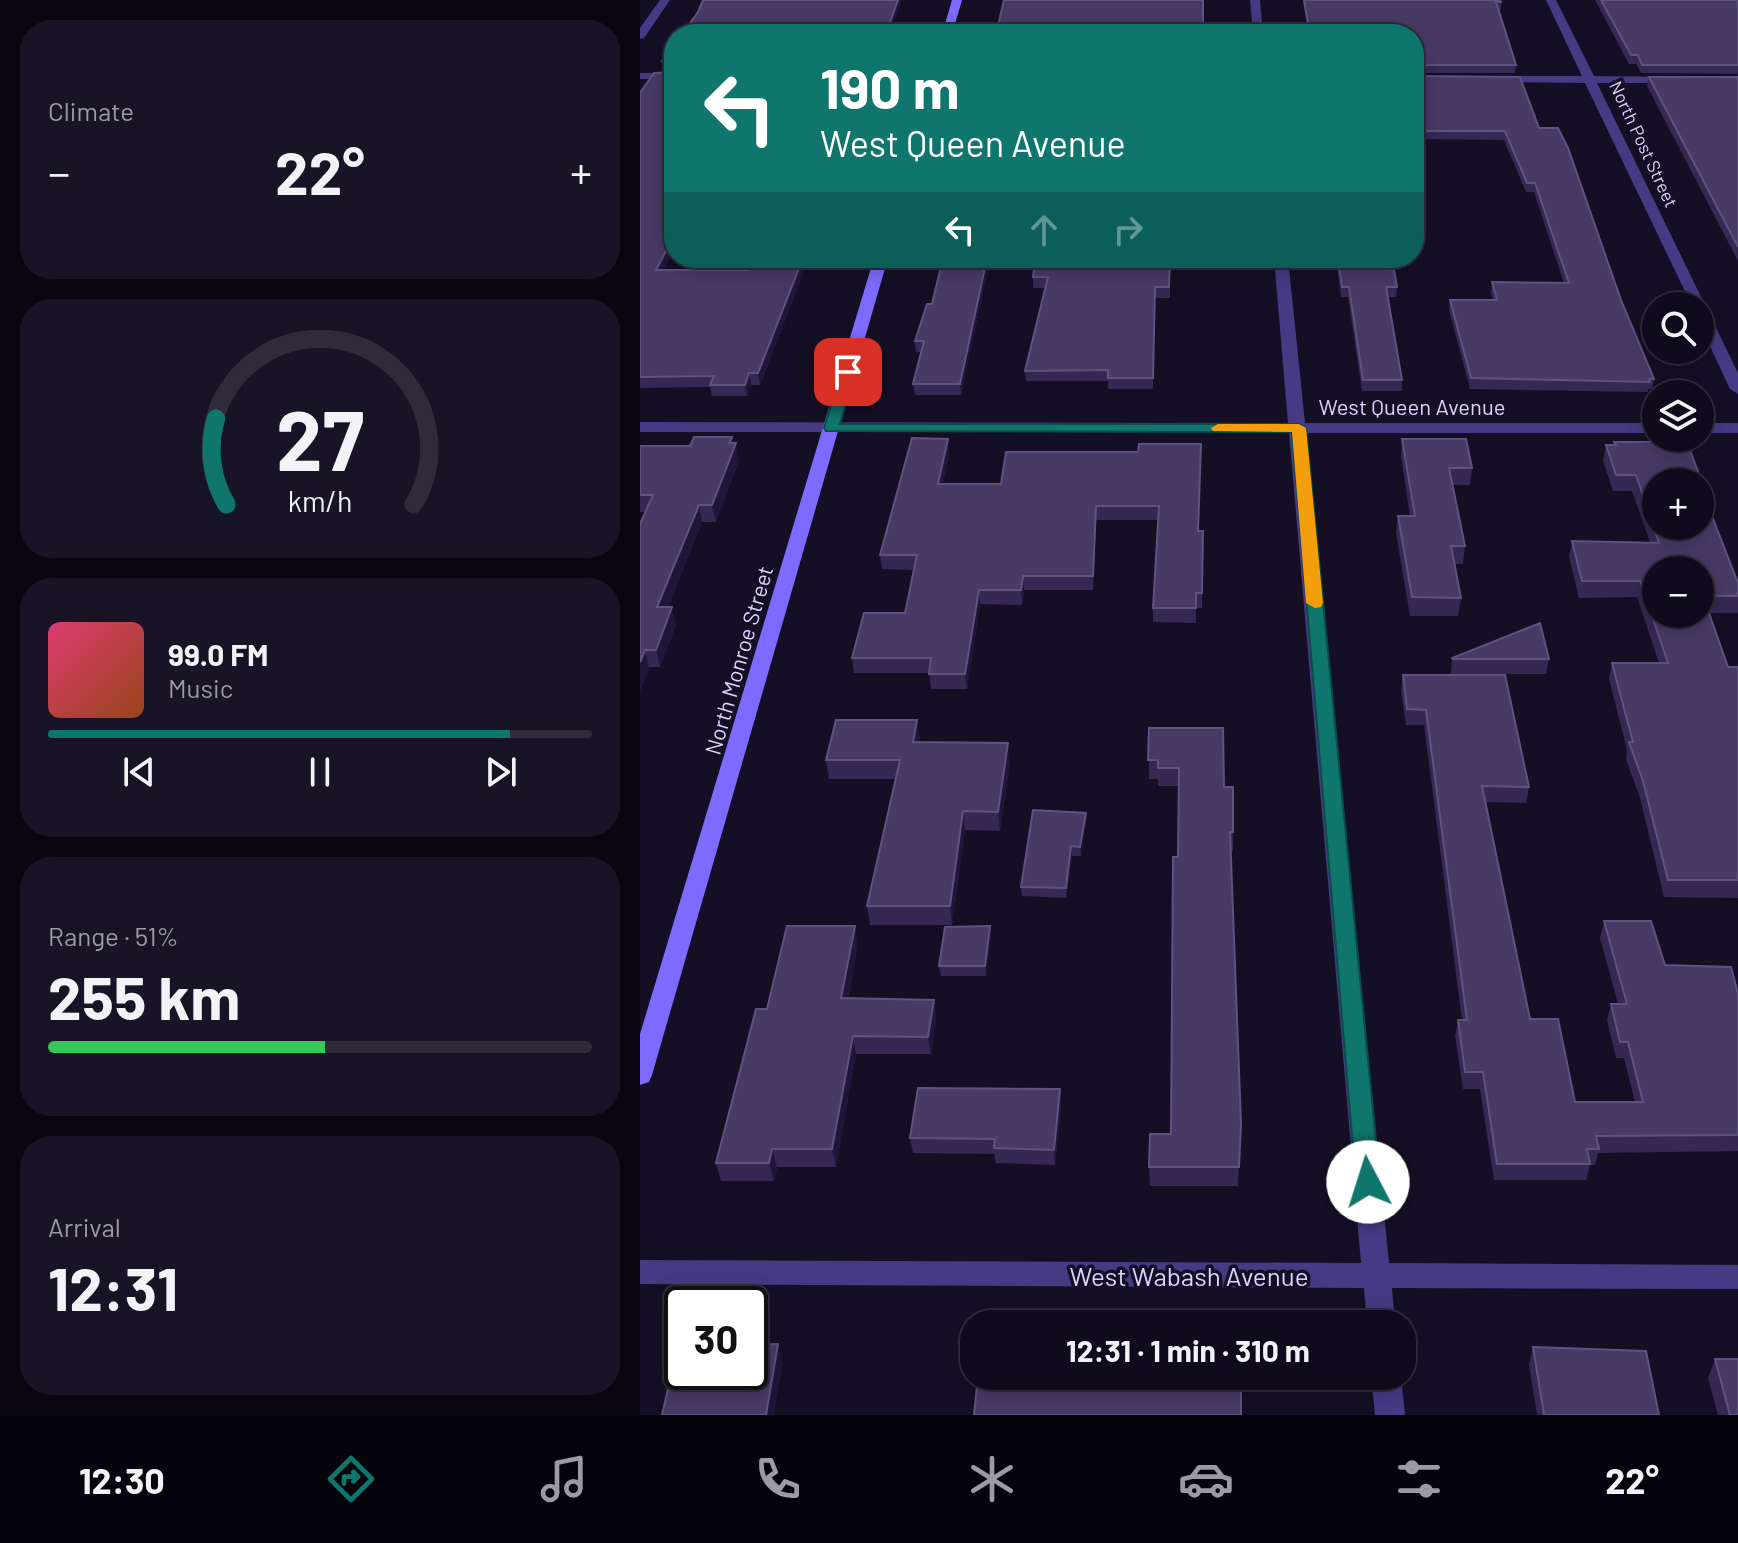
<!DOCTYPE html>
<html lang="en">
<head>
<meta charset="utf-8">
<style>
	:root { --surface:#100b1c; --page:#191425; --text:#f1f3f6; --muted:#9c9ba3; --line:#302b3b; --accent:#0f766e }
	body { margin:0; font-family:Barlow,sans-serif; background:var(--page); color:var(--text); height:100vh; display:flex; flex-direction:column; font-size:30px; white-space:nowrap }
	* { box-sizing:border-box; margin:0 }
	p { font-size:26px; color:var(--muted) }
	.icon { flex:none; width:44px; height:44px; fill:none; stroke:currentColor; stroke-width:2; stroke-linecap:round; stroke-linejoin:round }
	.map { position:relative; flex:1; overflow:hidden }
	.panel { display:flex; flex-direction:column; gap:20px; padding:20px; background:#09060f; width:640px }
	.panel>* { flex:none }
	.banner { position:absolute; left:24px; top:24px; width:760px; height:244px; border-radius:32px; box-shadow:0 4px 20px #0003,0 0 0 2px var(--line); background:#0f766e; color:#fff; overflow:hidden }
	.tools { position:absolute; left:1002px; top:292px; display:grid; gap:16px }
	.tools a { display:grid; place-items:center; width:72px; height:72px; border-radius:50%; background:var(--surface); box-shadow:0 4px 20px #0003,0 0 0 2px var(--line); font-size:40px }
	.speed { position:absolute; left:24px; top:1286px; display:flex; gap:16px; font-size:40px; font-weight:700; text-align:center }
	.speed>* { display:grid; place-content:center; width:104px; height:104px; border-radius:50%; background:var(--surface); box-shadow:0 4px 20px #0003,0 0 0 2px var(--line); line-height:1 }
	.speed .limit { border:4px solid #111; border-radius:12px; background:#fff; color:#111 }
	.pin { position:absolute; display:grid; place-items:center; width:68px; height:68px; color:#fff; margin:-34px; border-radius:16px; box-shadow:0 4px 12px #0006 }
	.me { position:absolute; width:88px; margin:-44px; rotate:355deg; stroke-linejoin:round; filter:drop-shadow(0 0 6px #0008) }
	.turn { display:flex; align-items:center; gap:28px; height:168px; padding:0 24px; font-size:36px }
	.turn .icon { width:104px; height:104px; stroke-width:2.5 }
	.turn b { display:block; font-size:56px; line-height:68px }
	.lanes { display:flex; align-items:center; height:76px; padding:0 24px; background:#0003; justify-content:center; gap:40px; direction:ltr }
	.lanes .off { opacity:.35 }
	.big { font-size:60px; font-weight:700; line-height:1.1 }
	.panel .widget { flex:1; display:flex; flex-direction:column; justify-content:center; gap:12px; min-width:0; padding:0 28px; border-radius:32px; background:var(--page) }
	.panel .dial { align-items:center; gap:0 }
	.dial svg { height:208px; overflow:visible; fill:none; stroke:var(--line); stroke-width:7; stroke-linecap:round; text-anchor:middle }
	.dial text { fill:var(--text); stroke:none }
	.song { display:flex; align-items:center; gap:24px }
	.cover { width:96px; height:96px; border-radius:12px; background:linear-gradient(135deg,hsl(340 70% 55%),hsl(20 70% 35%)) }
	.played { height:8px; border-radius:4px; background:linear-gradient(90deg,var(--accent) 85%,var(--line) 85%) }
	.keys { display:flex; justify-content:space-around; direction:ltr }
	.heat { display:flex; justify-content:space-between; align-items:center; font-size:44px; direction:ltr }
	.charge { height:12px; border-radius:6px; background:linear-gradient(90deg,#34c759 51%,var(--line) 0) }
	.trip { position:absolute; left:320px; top:1310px; width:456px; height:80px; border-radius:32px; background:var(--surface); box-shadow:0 4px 20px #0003,0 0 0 2px var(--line); font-weight:700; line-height:80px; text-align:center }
	.dock { display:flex; height:128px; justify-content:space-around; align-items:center; background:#06040b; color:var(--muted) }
	.dock .icon { width:56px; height:56px }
	.dock .current { color:var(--accent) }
	.dock b { font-size:36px; color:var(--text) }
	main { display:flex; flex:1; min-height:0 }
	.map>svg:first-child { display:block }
</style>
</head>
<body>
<main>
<section class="panel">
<div class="widget"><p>Climate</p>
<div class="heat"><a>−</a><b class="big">22°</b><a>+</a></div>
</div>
<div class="widget dial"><svg viewBox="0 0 100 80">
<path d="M14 69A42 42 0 1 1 86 69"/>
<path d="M14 69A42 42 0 0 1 10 36" stroke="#0f766e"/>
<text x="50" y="56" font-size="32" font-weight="700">27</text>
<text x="50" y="72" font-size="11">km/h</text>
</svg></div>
<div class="widget">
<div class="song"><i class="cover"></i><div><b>99.0 FM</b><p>Music</p></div></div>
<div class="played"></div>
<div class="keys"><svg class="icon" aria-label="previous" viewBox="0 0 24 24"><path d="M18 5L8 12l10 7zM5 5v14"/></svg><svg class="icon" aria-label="pause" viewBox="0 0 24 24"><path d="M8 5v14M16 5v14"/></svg><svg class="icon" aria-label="next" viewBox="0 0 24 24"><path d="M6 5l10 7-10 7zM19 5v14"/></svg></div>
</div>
<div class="widget"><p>Range · 51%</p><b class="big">255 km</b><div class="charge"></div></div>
<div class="widget"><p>Arrival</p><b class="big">12:31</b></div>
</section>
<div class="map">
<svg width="1098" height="1415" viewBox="0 0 1098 1415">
	<rect width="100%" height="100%" fill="#150f25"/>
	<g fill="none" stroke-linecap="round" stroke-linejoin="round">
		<!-- minor -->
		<path fill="#453a83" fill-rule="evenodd" d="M20,0h10l-26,38 -4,1v-11z
			M610,0h10l3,34h-10z
			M906,0h10l38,76 80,1 6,3 -6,3h-77l141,290v21l-8,-5 -30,-64v-19h-8l-107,-223 -91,-1 -6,-3 6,-3h88z
			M0,73h34v6h-34z
			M634,258h14l17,165h351v10h-350l83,830 349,2v24l-346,-1 3,36h-28l-3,-36 -724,-4v-24l721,3 -72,-831h-649v-10l648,1z
			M1060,423h38v10h-38z
			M731,1376h30l4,39h-30z"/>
		<!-- secondary -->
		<path fill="#7e6afe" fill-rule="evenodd" d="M312,0h10l-10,34h-10z
			M234,258h14l-236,817 -3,7 -9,3v-51z"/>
	</g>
	<!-- wall -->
	<path fill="#352853" d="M663,0h197l1,2v8h-2l17,55 -1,8h-101v-39h-106z
		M955,0h143v74l-97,-1 -5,-9h-7z
		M34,45v26l-10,-1 -2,-9z
		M774,76l125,52 82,172 33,79 -2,10h-4v3l-178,-3 -21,-79 1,-10h43l-2,-8 1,-10 72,1 -30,-91h-8l-22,-52 -90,-1z
		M1009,77h89v184l-91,-175z
		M0,93l24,177h83l5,-12h57l-49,127h-9l-4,11h-35l-2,-9 -70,1z
		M350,258l-29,137h-46l-2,-11 8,-32h-5l-1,-11 17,-37z
		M395,258h172v6h-37v34h-15l-2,91h-45v-8h-82l-1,-10 20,-83h-12v-11z
		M696,258h56l5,29 -1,10h-8l14,83v11h-40l-14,-94h-7z
		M92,437l7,23 -23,62h-14l-34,85 8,18 -16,42h-11l-9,24v-167l5,-12h-5v-66h50z
		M762,439l70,29 -2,17h-18l13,61 -2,18h-9l7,34 -3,18h-48l-14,-83 2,-17h12l-9,-60z
		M974,442l92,51 -1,6 33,84v30h-29l19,54h10v231l-74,-1 -24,-99 -14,-39 1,-9 -18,-71 3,-16h47l-22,-66 -58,1 -10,-41 3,-16 78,1 -18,-51h-19l-10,-30 3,-16h8z
		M498,452l61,79h4l-1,77h-6v15l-43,-1v-14l5,-88h-62l-3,70h-69l-2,15 -42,-1 -13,85h-36l-2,-16h-75l-2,-15 53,-45 9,-43 -32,-1 -2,-14 69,-102 -6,31h58z
		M812,658l97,1 -3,15h-95z
		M763,675l126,112 -3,16 -40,-1 44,217 45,83h60l-11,-44h-8l-9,-38 4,-16h7l-18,-66 4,-17 61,44 73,29v157l-140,2 -3,12h-5l-4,15h-92l-14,-91h-17l-8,-53 3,-16h4l-38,-295h-18l-5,-34z
		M277,720l2,22 91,20 -10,69 -35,-1 -13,95h-82l-3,-19 29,-127h-67l-3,-19z
		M509,728l75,59 9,45v19h-3l11,273 -3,62h-88l-1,-19 22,-33 7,-277 1,-71h-21v-7h-9z
		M446,813v9l-5,34h-9l-6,42 -44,-2 -1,-9z
		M350,926l1,10 -5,40h-45l-2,-10z
		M218,944l-10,54 86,2 2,18 -5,36h-75l-20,113h-59l-3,14h-53l-5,-18 51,-154z
		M420,1089l1,16 -6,60 -59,-2 -2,-9 -81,-1 -3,-15z
		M893,1347l126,68h-122l-8,-50z
		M1075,1359l23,56h-20l-10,-37z"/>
	<!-- shaded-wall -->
	<path fill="#201639" d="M258,0h4l-12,34h-4z
		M34,236v14l-16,30 -2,-10z
		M163,258h6l-49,127 -2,-12z
		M347,258h3l-29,137 -1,-11z
		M109,373l2,12 -4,11 -2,-11z
		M92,437l2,12 2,-6 3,17 -23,62 -4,-17z
		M308,439l1,14 -9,45 -2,-14z
		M59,505l3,17 -41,103 -4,-18z
		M456,506v14l-3,70v-14z
		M383,576l1,14 -2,15 -1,-15z
		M339,590l1,14 -13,85 -2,-15z
		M32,607l4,18 -16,42 -4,-17z
		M5,650l4,17 -9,24v-29z
		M277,720l3,19 -4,21 -3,-18z
		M368,743l2,19 -10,69 -2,-19z
		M323,811l2,19 -13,95 -2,-19z
		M446,813v9l-5,34 -1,-9z
		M431,846l1,10 -6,42v-10z
		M215,926l3,18 -14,72 -3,-18z
		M350,926l1,10 -5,40 -1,-10z
		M294,1000l2,18 -5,36 -3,-17z
		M213,1036l3,18 -20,113 -4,-18z
		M420,1089l1,16 -6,60 -1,-15z
		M132,1149l5,18 -3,14 -5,-18z
		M138,1344l5,19 -9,52h-8z"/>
	<!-- building -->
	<path fill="#473a65" stroke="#5e527e" stroke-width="2" fill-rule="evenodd" d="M63,0h195l-12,34h-204l16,-22z
		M364,0h199v24h6l1,10h-214z
		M664,0h196l1,2h-5l20,63h-101l-1,2v-33h-104z
		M961,0h137v65h-96l-4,-10h-7z
		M34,45v17l-12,-1z
		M34,72v164l-18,34h91l5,-12h51l-45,115h-9l-4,12h-35l4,-9 -74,1v-284l14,-20z
		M774,76l106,1 19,51h19l10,20 53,152 33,79h-5l1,3 -179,-4 -21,-78h47l-5,-18 77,1 -34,-100h-8l-22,-52h-91z
		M1009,77h89v170z
		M303,258h44l-27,126h-47l11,-43h-9l12,-37h5z
		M395,258h135l-1,29h-14l-2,91h-45v-8l-83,1 23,-94h-15z
		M698,258h54l5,29h-11l16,93h-39l-14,-93h-7z
		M54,437h38l-3,6h7l-24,62h-13l-42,102h15l-16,43h-11l-5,12v-138l13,-29h-13v-49h50z
		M272,438l36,1 -10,45h63l5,-32h132l1,-8h62l-3,87h5l-1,62h-6v15h-43l6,-102h-63l-3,70h-70l-2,14h-42l-14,84h-36l2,-16h-79l12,-45h41l12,-58h-37z
		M762,439h64l6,29h-23l16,78h-14l10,52 -49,-1 -14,-81h17z
		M974,442h73l19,51h-3l35,90v13h-35l25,71h10v213h-70l-25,-99 -14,-39h4l-21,-79h56l-28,-82h-58l-10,-40 87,2 -23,-68h-20l-10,-30h10zM1016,482h44v44h-44zM1016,570h44v44h-44z
		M900,623l9,36h-96l-1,-1z
		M763,675h102l24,112 -47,-1 48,233h28l17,83h68l-15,-60h-8l-9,-38h16l-23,-83h47l14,44 66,2 7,27v141l-142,1 3,13h-12l3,15h-93l-14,-92h-18l-7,-52h9l-41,-310 -19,-1z
		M196,720h81l-4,22 95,1 -10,69 -35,-1 -13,95h-83l33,-146h-74z
		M509,728h74l1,59h9v45h-3l11,292 -2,43h-90l1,-33h21l2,-277h5l1,-89h-21v-8h-10z
		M393,810l53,3 -6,34 -9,-1 -5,42 -45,-1z
		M147,926h68l-14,72 93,2 -6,37 -75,-1 -21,113h-60l-3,14h-53l40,-154h11z
		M350,926l-5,40h-46l6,-39z
		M278,1088l142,1 -6,61 -60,-2 1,-9 -85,-1z
		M138,1344l-12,71h-104l14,-61h6v18h68v-27z
		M893,1347l113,4 13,64h-115z
		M1075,1359h23v56h-8z
		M338,1376h263v39h-267z"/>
	<!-- route -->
	<path fill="#0f766e" stroke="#0a4d48" stroke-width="2" d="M208,367l7,5 -15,52h459l7,4 74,754 -3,7 -9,3 -8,-3 -4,-7 -64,-750 -466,-1 -2,-3 17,-56z"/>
	<!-- slow -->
	<path fill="#f59e0b" d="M578,424h81l7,4 17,175 -2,4 -6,1 -9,-5 -14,-171 -79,-1 -2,-3z"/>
	<g text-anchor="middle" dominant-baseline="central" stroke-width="7" stroke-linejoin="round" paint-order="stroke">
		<!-- far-street labels -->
		<g font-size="18" fill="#dcd3ff" stroke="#150f25">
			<text transform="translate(1004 144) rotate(65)">North Post Street</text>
		</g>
		<!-- street labels -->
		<g font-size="22" fill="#dcd3ff" stroke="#150f25">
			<text x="772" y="406">West Queen Avenue</text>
			<text transform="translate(98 660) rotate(-74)">North Monroe Street</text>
		</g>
		<!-- near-street labels -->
		<g font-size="26" fill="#dcd3ff" stroke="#150f25">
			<text x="549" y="1275">West Wabash Avenue</text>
		</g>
	</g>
</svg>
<div class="tools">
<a><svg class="icon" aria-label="search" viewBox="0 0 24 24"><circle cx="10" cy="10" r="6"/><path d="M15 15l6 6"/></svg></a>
<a><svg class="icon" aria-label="layers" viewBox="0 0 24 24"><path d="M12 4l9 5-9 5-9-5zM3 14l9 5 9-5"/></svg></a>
<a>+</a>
<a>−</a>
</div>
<div class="speed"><div class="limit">30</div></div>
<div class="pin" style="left:208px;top:372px;background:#d93025"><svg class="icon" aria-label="arrive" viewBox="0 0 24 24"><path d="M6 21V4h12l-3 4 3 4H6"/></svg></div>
<svg class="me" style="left:728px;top:1182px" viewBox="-20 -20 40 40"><circle r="19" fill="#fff"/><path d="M0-13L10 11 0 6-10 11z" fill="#0f766e"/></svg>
<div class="trip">12:31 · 1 min · 310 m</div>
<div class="banner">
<div class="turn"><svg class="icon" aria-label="left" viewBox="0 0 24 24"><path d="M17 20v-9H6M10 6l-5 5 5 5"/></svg><div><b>190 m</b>West Queen Avenue</div></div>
<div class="lanes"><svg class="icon" aria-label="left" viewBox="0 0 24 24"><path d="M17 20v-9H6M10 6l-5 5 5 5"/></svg><svg class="icon off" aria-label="ahead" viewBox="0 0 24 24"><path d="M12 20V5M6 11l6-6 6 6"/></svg><svg class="icon off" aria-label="right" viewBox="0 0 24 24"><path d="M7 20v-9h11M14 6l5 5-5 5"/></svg></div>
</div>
</div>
</main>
<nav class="dock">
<b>12:30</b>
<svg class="icon current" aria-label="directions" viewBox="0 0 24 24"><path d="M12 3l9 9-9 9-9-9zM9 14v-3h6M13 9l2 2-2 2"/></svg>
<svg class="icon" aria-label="music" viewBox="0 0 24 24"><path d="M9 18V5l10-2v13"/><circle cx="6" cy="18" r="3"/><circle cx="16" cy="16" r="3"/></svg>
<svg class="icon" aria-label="phone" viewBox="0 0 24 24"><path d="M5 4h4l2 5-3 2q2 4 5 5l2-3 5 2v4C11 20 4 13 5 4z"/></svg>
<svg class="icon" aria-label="climate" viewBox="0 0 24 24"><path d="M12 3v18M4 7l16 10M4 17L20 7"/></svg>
<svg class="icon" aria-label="car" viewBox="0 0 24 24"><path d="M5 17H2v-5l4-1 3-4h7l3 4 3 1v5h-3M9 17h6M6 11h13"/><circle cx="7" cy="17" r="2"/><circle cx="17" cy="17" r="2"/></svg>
<svg class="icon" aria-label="filters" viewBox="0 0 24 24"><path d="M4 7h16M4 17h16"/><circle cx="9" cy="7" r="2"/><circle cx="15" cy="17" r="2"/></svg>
<b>22°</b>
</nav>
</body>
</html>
